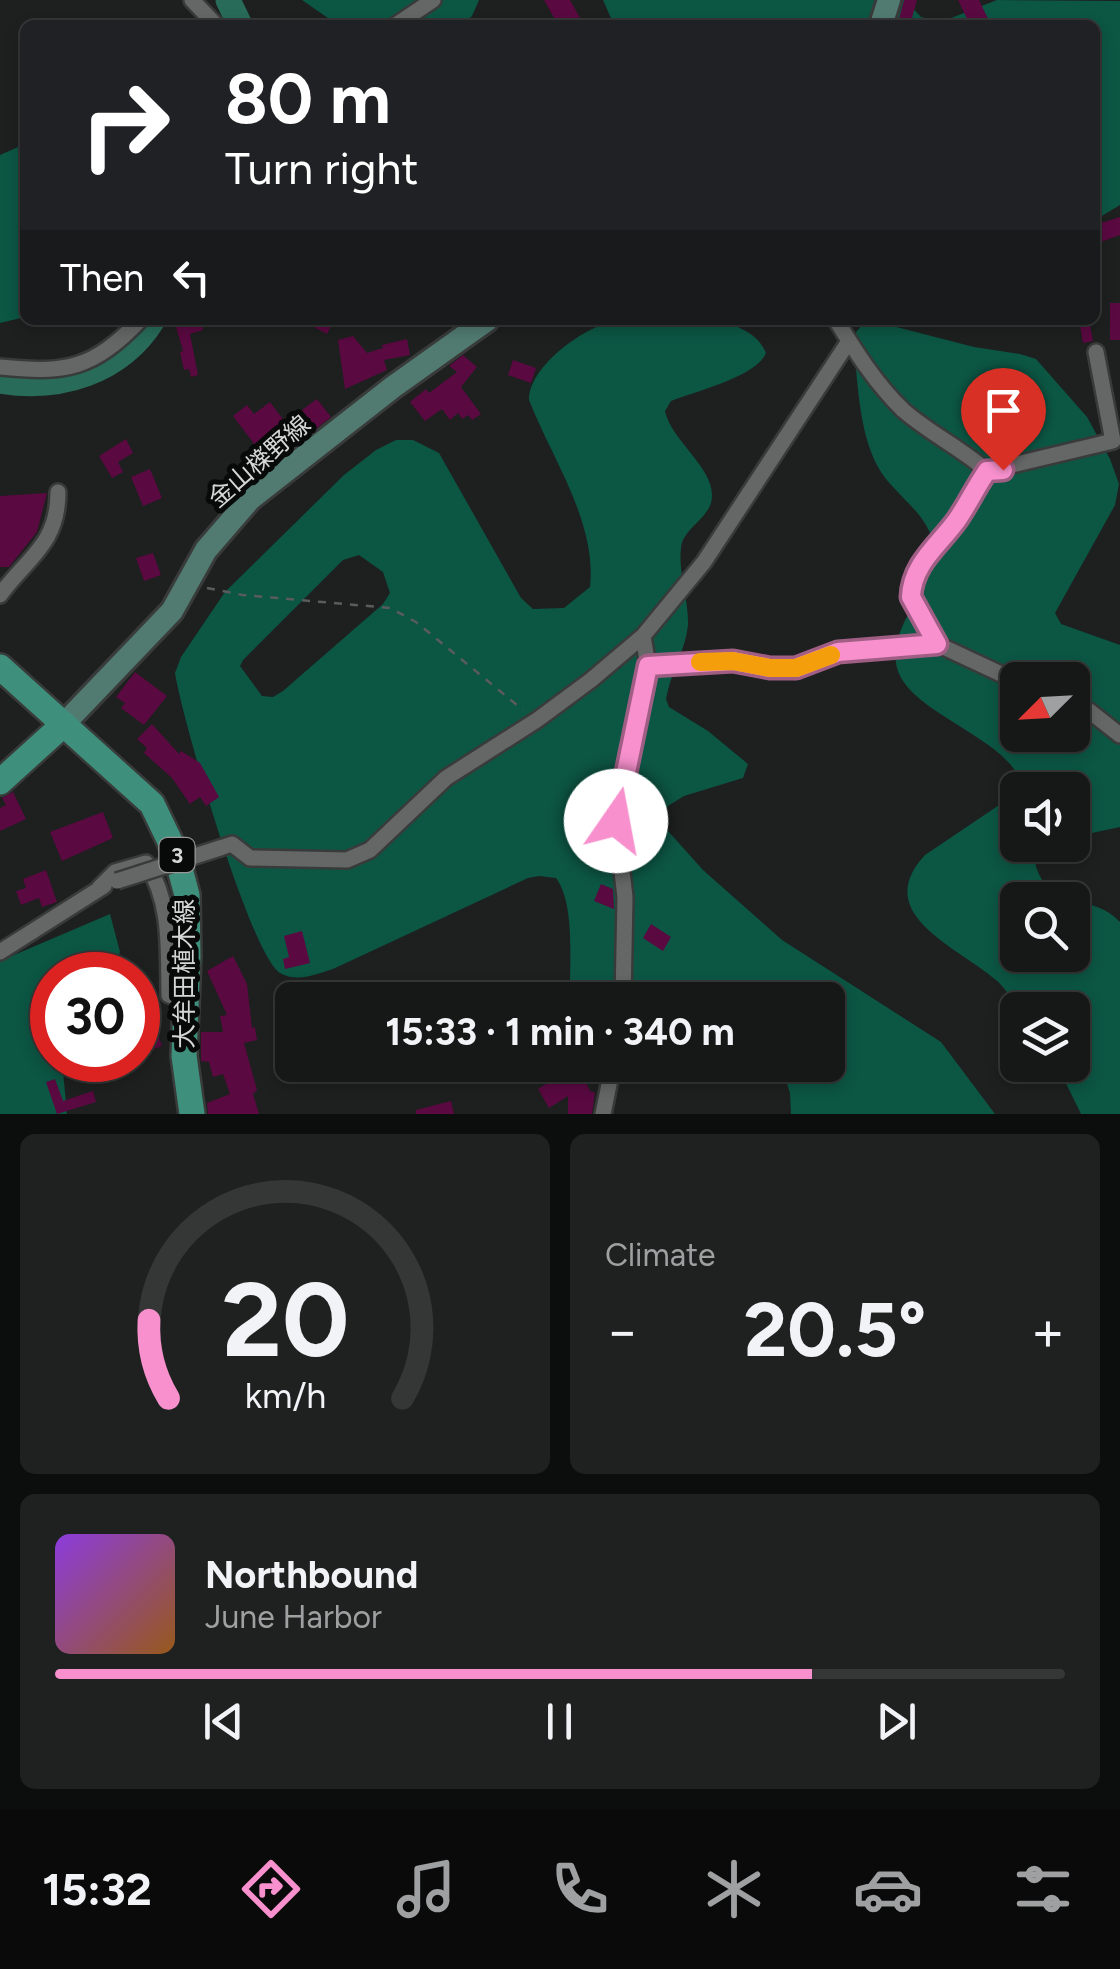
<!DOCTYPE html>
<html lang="en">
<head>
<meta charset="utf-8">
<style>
	:root { --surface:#161817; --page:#1f2120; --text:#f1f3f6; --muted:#9ea0a1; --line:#353736; --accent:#f790cd }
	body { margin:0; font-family:Figtree,"Noto Sans JP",sans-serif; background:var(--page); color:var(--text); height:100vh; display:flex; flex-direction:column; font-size:38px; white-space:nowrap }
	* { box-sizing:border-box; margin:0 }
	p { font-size:32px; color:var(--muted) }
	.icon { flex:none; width:55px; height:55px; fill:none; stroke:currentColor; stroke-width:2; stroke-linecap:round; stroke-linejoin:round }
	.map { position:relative; height:1114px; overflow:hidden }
	.sheet { display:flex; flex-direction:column; gap:20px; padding:20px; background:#0c0d0d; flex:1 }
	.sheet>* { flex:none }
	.guide { position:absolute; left:20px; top:20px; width:1080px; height:305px; border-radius:15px; box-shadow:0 5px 15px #0003,0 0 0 2px var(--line); background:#202124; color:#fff; overflow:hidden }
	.needle { width:65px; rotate:246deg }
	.controls { position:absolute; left:1000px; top:662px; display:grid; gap:20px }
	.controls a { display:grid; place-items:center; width:90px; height:90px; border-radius:15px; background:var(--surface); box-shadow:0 5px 15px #0003,0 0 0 2px var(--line); font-size:50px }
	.speed { position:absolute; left:30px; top:952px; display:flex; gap:20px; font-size:50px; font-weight:700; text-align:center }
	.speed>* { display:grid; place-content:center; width:130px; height:130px; border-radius:50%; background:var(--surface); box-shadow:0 5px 15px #0003,0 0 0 2px var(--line); line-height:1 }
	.speed .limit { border:15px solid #d22; background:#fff; color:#111 }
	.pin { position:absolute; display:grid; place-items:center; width:85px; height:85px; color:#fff; margin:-102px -42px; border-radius:50% 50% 50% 0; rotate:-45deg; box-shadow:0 0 10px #0007 }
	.pin .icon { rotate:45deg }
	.me { position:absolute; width:110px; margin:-55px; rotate:12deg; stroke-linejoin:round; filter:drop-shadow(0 0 8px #0008) }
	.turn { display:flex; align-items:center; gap:35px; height:210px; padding:0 40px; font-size:45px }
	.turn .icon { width:130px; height:130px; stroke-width:2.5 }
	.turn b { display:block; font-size:70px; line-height:85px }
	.then { display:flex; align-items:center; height:95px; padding:0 40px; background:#0003; gap:20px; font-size:38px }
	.big { font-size:75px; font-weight:700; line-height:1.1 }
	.sheet .tile { flex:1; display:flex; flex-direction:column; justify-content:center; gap:15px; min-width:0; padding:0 35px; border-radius:15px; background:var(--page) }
	.sheet .dial { align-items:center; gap:0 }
	.dial svg { height:260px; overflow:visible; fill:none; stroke:var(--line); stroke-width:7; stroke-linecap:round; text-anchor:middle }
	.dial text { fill:var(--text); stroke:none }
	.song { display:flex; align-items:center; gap:30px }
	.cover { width:120px; height:120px; border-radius:15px; background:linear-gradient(135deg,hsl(270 70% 55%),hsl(30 70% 35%)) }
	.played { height:10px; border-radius:5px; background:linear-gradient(90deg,var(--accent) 75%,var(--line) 75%) }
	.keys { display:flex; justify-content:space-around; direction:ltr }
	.heat { display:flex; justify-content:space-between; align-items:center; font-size:55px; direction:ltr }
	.sheet .tiles { flex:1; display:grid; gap:20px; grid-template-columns:1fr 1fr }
	.tile:last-child { grid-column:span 2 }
	.trip { position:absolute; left:275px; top:982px; width:570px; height:100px; border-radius:15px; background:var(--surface); box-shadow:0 5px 15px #0003,0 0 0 2px var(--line); font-weight:700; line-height:100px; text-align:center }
	.dock { display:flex; height:160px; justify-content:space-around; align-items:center; background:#090a09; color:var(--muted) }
	.dock .icon { width:70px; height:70px }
	.dock .selected { color:var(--accent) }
	.dock b { font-size:45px; color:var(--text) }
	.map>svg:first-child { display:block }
</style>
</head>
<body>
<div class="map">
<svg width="1120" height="1114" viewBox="0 0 1120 1114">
	<rect width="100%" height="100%" fill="#1d201f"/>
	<!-- forest -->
	<path fill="#0c5644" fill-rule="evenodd" d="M302,0h177l-7,16 -10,9h-124z
		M603,0h302l16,17 20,5 56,-22 123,1v204l-25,15v-195h-481z
		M25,144v173l-25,6v-168z
		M712,320c20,3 46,12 54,33 -10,24 -70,38 -95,48l-6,10c6,29 48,56 47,85 0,22 -29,31 -31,52 -3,25 8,52 7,77 -2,24 -18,49 -22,74l3,8 39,24 40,33 -5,14 -59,18 -16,10 -4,10 4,15 35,39 79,70 159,102 54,72h-204l-1,-21 -9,-28h47v-65h-258c-1,-34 6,-95 -14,-122l-17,-2 -11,2 -195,91c-17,5 -36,14 -53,4 -30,-19 -98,-255 -105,-300l6,-16 44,-65 119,-117 32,-25 20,-10h17l26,13 82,145 12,11 31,-1 26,-21c7,-65 -38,-128 -61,-187 0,-34 56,-74 88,-80 30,-5 65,0 95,0zM359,555l24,17 7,21 -7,11 -100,87 -10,6 -11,-1 -22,-30 3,-6 100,-100z
		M877,322l97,25 46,7 16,5 51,58 23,42 9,25 -4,21 -60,108 6,11 59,21v182l-47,10 -1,-47h-51c0,-48 -107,-73 -123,-119 -15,-43 40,-86 36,-123 -4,-35 -40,-52 -56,-81 -20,-37 -20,-87 -25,-128 5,-13 11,-16 24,-17zM1018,680h54v55h-54z
		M1017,793l1,52h32l-6,2 -9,14c2,17 14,29 28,39h-45v55h54l1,-54c18,3 34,7 47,21v192h-39l-24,-49h15v-55h-52c-7,-10 -15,-22 -24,-30 -38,-33 -126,-66 -71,-125z
		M110,914l10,38 -8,23h-60v85h10l5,54h-67v-153z"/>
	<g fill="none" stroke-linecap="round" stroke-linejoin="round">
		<!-- river -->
		<path stroke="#276b58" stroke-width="25" d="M228,0l12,25
			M0,381c59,10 120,-8 153,-61"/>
	</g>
	<!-- building -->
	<path fill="#5a0941" d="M544,0h26l14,25h-26z
		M904,0h13l-7,25 -12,-2z
		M958,0h21l12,25h-21z
		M1120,217v18l-25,9v-19z
		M1110,303h10v37h-10z
		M174,320h26l3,10 -13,4 8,41 -7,2 -2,-8 -5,1 -4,-18 3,-1z
		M300,320h34l-7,14z
		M1079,320h10l4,21 -10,2z
		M353,336l14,17 16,-5 -1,-3 25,-6 3,16 -26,5 3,10 -42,19 -7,-49z
		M463,355l14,12 -16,20 20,27 -9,6 -4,-5 -6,4 -4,-6 -8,7 -8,-11 -17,12 -15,-19 16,-13 3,4 28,-21 -8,-6z
		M513,360l23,8 -5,15 -23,-8z
		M317,399l14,18 -37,29 -7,-9 22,-17 -7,-10z
		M270,402l15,20 -30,23 -22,-29 14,-11 7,9z
		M126,439l7,14 -15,9 5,10 -11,6 -13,-22z
		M150,469l12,29 -19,8 -12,-29z
		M47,493l-10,39 -28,35h-9v-71z
		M153,553l8,22 -17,6 -8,-23z
		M135,672l32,24 -23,29 -23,-17 4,-5 -9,-6z
		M152,724l27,30 2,-3 19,12 19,34 -13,9 -6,-9 -10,7 -18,-26 -28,-25 3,-5 -10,-9z
		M13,792l13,27 -26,12v-23l6,-3 -4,-7z
		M103,812l10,26 -51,23 -12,-29z
		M46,870l11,32 -15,5 -3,-9 -18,7 -5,-14 10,-3 -3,-9z
		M601,884l12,5 1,20 -20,-8z
		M651,924l20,13 -8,14 -20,-13z
		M302,931l8,32 -25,6 -2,-10 6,-2 -5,-21z
		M233,956l14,28 5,44 3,-1 2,13 -13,3 13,47 -4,4 6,20h-51l-1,-11 23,-9 -7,-20 -10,3 -4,-15 -8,-1v-29h22l-3,-16 7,-1 -20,-44z
		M150,1013l12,33 -24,9v-37z
		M566,1065h9l16,27h4l-3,22h-24v-18l-19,12 -11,-19 21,-13 -3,-5z
		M55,1079l8,22 30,-10 3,11 -39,12 -11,-32z
		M451,1101l3,13h-38v-4z"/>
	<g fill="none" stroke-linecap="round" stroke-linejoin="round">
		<defs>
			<path id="street" d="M192,0l24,25
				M396,25l37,-25
				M836,320c20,32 40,64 67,90 26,23 58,38 84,61l126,-30 -17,-89
				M0,367c66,7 93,2 140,-47
				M0,595c28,-38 58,-51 58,-103
				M937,644l-26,-47c1,-33 28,-52 46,-77 11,-16 19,-33 30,-49
				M648,666l85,-5 37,8 26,-1 42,-16 99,-8 81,38
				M1072,704l16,6 32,25
				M220,848l12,-4 18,14 97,2 23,-10 76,-72 91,-58 54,-40 52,-44 61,-74 145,-221
				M99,888l16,-16 31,-9c26,40 22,86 23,132l17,5
				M0,952l104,-66
				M623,1000l2,-103 -9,-76 32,-155 -5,-30
				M603,1114l10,-49"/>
			<path id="secondary" d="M881,25l8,-25
				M64,724l108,-113 34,-61 44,-51 143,-112 94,-67"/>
			<path id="primary" d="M0,667l152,137 24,50 11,41 1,61 -4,100 8,58
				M0,782l64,-58"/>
		</defs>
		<!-- street casing -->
		<use href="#street" stroke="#383b3a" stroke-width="20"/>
		<!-- secondary casing -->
		<use href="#secondary" stroke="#383b3a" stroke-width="28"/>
		<!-- primary casing -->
		<use href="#primary" stroke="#383b3a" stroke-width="30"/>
		<!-- path -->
		<path stroke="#5a5c5c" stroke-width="2.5" stroke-dasharray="8 8" stroke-linecap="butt" d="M207,588l36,7 147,13 26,14 107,88"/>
		<!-- street -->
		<use href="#street" stroke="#646766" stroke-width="15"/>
		<!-- secondary -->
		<use href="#secondary" stroke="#517b71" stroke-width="22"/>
		<!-- primary -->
		<use href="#primary" stroke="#3e907c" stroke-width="25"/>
		<defs>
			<path id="street-bridge" d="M117,881l103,-33"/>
		</defs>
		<!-- street-bridge casing -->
		<use href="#street-bridge" stroke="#383b3a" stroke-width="20" stroke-linecap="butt"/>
		<!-- street-bridge -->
		<use href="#street-bridge" stroke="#646766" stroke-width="15"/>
	</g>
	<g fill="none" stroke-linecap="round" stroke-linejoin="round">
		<defs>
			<path id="route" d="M616,821l32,-155 85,-5 37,7h26l42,-16 99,-8 -26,-47c1,-33 28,-52 46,-77 11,-16 19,-33 30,-49l16,-1"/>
		</defs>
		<!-- route casing -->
		<use href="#route" stroke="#a15e85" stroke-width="25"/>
		<!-- route -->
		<use href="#route" stroke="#f790cd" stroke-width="18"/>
		<!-- slow -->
		<path stroke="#f59e0b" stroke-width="18" d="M700,662l33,-1 37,7h26l35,-13"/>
	</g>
	<g text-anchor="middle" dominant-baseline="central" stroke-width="10" stroke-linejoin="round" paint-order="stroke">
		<!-- shield labels -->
		<rect fill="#080909" stroke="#989898" stroke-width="2.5" x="159.5" y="838" width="35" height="34" rx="8"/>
		<g font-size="22" font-weight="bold" fill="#d5d6d6">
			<text x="177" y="855">3</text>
		</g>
		<!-- street labels -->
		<g font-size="25" fill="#d5d6d6" stroke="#080909">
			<text transform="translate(259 461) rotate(-41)">金山檪野線</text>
			<text transform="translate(184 974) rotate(-90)">大牟田植木線</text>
		</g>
	</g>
</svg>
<div class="controls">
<a><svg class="needle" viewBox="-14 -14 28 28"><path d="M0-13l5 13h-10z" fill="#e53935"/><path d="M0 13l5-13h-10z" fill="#9ea0a1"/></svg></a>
<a><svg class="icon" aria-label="sound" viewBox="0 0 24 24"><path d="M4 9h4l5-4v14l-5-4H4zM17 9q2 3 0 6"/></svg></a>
<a><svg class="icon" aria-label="search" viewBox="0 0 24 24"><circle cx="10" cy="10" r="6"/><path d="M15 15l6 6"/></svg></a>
<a><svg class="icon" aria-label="layers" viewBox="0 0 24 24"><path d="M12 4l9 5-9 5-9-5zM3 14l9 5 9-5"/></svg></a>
</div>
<div class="speed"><div class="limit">30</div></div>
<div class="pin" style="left:1003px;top:470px;background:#d93025"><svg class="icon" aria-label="arrive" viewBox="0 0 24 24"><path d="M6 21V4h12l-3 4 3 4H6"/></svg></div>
<svg class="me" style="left:616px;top:821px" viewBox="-20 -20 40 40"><circle r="19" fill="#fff"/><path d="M0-13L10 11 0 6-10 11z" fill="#f790cd"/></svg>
<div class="trip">15:33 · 1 min · 340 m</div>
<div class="guide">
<div class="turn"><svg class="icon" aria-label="right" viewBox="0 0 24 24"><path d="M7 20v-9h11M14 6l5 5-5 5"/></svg><div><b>80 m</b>Turn right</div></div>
<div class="then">Then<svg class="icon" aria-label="left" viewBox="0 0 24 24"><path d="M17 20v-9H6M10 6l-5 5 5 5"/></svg></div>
</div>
</div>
<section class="sheet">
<div class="tiles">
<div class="tile dial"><svg viewBox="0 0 100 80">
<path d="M14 69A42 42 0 1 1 86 69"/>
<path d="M14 69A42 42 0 0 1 8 45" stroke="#f790cd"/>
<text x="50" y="56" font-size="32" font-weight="700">20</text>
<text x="50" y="72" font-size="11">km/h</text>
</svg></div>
<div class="tile"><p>Climate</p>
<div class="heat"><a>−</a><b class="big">20.5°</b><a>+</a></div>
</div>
<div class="tile">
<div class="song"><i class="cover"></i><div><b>Northbound</b><p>June Harbor</p></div></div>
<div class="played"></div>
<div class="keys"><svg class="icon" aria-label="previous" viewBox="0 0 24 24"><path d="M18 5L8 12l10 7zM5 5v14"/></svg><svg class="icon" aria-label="pause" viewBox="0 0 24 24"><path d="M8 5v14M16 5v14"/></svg><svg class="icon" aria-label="next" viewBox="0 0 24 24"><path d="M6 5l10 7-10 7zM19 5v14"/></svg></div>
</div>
</div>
</section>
<nav class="dock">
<b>15:32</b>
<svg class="icon selected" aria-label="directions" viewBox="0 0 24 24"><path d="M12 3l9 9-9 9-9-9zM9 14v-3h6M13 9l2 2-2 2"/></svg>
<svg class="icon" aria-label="music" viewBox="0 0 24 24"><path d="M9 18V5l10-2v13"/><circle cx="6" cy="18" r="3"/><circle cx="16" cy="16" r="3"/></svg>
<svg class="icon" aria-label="phone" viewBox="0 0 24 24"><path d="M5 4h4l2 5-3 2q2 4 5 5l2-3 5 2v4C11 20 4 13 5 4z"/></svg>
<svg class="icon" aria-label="climate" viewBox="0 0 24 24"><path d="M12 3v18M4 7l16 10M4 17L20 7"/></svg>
<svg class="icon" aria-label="car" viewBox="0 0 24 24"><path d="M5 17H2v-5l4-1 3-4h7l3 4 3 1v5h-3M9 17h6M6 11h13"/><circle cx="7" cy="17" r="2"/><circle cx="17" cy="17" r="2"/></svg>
<svg class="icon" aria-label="filters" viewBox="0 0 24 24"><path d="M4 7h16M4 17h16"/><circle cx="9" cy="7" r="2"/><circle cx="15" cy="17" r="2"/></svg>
</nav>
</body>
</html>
